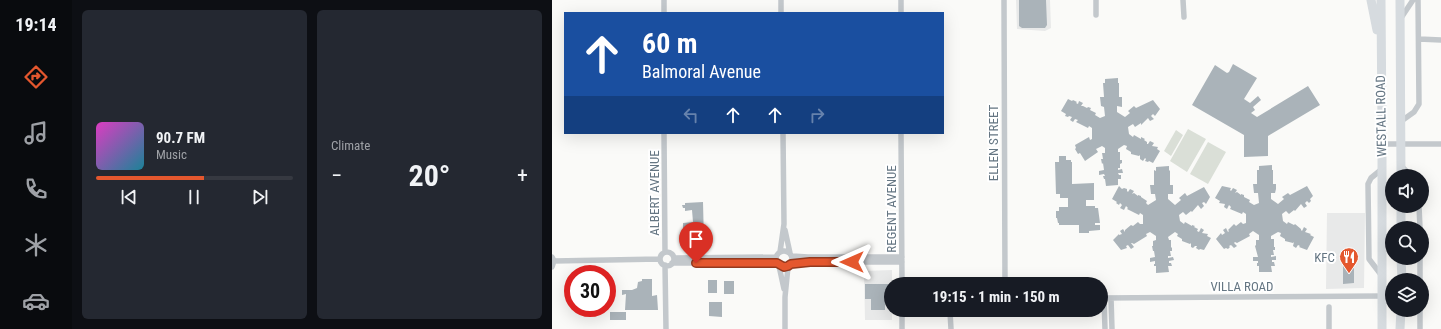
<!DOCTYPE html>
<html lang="en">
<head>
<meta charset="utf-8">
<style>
	:root { --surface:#171b24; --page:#242831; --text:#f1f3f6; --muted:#9ea1a6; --line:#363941; --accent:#e4572e }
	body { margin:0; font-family:"Roboto Condensed",sans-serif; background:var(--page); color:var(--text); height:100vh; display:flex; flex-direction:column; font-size:15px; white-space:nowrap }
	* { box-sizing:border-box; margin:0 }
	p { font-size:13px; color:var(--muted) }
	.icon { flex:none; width:22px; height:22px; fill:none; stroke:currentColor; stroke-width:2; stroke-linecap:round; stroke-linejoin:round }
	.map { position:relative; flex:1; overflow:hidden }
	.details { display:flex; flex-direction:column; gap:10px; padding:10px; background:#0d0f14; width:480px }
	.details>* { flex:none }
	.top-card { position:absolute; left:12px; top:12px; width:380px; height:122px; border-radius:0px; box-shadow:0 4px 16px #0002; background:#1a4fa0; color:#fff; overflow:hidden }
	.fabs { position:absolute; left:833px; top:169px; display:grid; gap:8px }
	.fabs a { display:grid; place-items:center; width:44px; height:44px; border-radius:50%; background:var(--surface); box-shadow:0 4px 16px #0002; font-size:20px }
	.speed { position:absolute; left:12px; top:265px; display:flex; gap:8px; font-size:20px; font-weight:700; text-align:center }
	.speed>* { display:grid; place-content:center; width:52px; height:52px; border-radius:50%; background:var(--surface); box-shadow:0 4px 16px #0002; line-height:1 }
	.speed .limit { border:6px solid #d22; background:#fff; color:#111 }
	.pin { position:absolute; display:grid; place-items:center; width:34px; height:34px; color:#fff; margin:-41px -17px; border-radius:50% 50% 50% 0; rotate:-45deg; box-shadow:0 0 4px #0007 }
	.pin .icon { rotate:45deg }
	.me { position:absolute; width:44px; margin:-22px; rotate:270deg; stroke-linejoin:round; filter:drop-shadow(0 0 3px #0008) }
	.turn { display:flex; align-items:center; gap:14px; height:84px; padding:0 12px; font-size:18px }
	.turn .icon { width:52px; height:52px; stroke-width:2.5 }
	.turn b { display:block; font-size:28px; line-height:34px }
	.lanes { display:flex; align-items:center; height:38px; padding:0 12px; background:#0003; justify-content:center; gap:20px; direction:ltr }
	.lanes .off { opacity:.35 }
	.big { font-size:30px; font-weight:700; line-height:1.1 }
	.details .tile { flex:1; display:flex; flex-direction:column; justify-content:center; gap:6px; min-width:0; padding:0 14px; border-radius:6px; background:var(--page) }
	.song { display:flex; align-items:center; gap:12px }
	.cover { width:48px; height:48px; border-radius:6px; background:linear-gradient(135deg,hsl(310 70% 55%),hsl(190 70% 35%)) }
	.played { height:4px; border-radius:2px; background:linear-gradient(90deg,var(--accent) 55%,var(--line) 55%) }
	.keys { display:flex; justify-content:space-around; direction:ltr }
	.heat { display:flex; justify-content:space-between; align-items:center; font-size:22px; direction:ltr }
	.details .tiles { flex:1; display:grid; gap:10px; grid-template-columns:repeat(2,1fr) }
	.trip { position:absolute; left:332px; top:277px; width:224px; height:40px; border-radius:20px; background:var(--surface); box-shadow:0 4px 16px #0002; font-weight:700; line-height:40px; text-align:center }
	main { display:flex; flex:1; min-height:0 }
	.menu { display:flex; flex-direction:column; width:72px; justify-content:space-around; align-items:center; background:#090b0e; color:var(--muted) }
	.menu .icon { width:28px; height:28px }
	.menu .current { color:var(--accent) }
	.menu b { font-size:18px; color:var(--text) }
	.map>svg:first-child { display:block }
</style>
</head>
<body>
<main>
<nav class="menu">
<b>19:14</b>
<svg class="icon current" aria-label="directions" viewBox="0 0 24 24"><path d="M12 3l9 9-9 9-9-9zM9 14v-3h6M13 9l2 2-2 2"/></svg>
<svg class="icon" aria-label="music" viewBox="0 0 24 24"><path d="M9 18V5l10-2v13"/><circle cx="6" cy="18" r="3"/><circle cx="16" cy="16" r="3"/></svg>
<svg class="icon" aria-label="phone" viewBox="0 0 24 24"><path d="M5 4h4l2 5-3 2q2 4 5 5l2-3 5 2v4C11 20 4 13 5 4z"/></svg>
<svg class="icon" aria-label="climate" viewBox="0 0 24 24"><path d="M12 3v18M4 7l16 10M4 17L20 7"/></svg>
<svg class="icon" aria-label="car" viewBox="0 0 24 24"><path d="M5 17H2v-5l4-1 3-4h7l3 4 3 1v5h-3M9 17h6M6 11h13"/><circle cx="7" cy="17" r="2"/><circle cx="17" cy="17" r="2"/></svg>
</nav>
<section class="details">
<div class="tiles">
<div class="tile">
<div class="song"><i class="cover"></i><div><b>90.7 FM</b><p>Music</p></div></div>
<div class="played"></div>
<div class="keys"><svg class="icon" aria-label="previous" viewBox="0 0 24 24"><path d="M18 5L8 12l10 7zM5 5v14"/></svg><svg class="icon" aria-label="pause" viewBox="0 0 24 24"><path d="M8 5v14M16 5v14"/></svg><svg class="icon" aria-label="next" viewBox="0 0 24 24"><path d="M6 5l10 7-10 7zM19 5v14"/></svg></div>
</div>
<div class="tile"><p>Climate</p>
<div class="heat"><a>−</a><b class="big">20°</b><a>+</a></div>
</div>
</div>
</section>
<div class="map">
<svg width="889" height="329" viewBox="0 0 889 329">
	<rect width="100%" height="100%" fill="#fafaf8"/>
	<!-- built -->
	<path fill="#e8e9e9" d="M464,0h34l1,28 -6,3 -28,-2z
		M775,213h38l-1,75 -38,1z
		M340,270v50h-27l-1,-49z"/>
	<!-- green -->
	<path fill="#dadfd7" d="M636,129l18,10 -19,33 -17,-11z
		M624,130l7,5 -12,21 -7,-5z
		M656,142l18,10 -18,32 -18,-10z"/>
	<!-- building -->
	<path fill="#aab3b9" d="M467,0h27l1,25 -2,3h-23l-3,-2z
		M681,64l24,14 -13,21 6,4 8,-7 3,4 -8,7 2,3 -4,3 6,4 51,-31 12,19 -52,31v20l-24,1v-22l-52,-30 23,-40 12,8 2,-1z
		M566,78v5h1v14h3v10l-5,-1v6l8,5 5,-4 -2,-2 6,-5 2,2 17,-8 7,9 -5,7 -2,-2 -2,2 3,3 -4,2 -2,-3 -7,7v-2l-6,4 -2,-3 -5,3 1,7 4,3 1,-2 7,4v-2l4,2 -1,1 3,2v2h1l2,-3 4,2 -2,3 6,1 -1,2 3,2 -7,12 -4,-2 -1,1 -3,-1 1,-2 -1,-1 -2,3 -3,-2v-4l-1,1 -8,-2v-2l-5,-3 1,-3 -3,-1 -6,4v3h2v8h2v3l-2,1v4h-2v2l4,-1 1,4h-5l1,2h2v4h-3v6l-12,1 -1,-7h-1l-1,-3h2l-1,-2 -5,1v-4l5,-1 -1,-7 -1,1 -1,-5h2l-1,-6h3v-5l-3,-2 -6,3 2,3 -13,9 -5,-8 -2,1 -3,-5 1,-1 -1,-3 14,-8 1,3 2,-1v-11l-3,-2 -1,2 -12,-6 2,-2 -3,-1 -2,3 -3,-2 2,-3 -3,-1 -1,1 -3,-1 1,-2 -5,-3 7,-12 4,2 1,-1 4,2 -1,1 2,1 1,-3 4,2 -2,3h2l4,2 1,-1 3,1 -1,2 6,3 -1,2 5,3 5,-2 -1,-9 -3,-1 -1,-9h4l-1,-14h2v-4z
		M507,156h7v4h5v2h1v22l22,-1v17h-8v6h9v2h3l2,15h-5v2h5v5l-11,1v2h-10v-8h-20v-2h-1l-1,-5h-1v-7h3v-4h9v-9h-8v-4h-4l-1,-32h4z
		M720,165v5h1v14h3v5l-1,4h-4v6l7,5 6,-5 -2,-2 6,-4 2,2 17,-9 6,10 -3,3 1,2 -2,2 -2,-2 -2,2 2,3 -3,2 -3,-4 -6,7 -1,-1 -5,4 -3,-3 -4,3 1,7 4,3 1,-2 6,3 1,-1 6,5v1l1,1 2,-4 3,2 -2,3 6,2 -1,1 4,2 -7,13 -8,-3 1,-1 -2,-1 -2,3 -3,-2 1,-4 -1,1 -8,-2v-2l-5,-3 1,-3 -3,-1 -7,4v3h3v8h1v3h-2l1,5h-3v2l5,-1v4h-4v2h2l1,4h-4l1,6h-13v-6h-2v-3h1v-2h-5v-4h5l-3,-11 1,-1v-5h3v-5l-6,-4 -4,3 1,2 -13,7 -2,-1 -1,1 3,3 -3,2 -3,-3 -2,1 1,1 -2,2 -2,-1 -2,1 -8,-10 5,-6 1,2 3,-2 -2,-3 3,-2 2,4 1,-1 -1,-1 6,-6 2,2 5,-4 2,2 3,-1v-9l-3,-2 -1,2 -12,-5 1,-2 -2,-2 -2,4 -3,-2 1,-3 -6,-1 1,-2 -5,-3 7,-12 9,2 -1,2 1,1 2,-3 4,2 -2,3 2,-1 4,3v-1l3,1v2l6,3 -1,2 5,3 5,-2 -1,-10h-4l-1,-9h4v-14h2v-4z
		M617,166v4l1,1v14h3v9h-5v5l7,6 6,-5 -2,-2 6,-5 2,3 17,-9 6,10 -4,7 -2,-2 -2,1 2,3 -3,3 -3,-4 -6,7 -1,-1 -5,4 -3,-3 -4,3 1,6 4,3 1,-2 7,4v-1l3,1 -1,1 4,2 -1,2 2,1 2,-4 3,2 -2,3 6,1 -1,2 4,2 -7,12 -4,-1 -1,1 -3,-2 1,-2h-2l-2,2 -2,-1v-4l-1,1 -8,-3v-2l-5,-3 1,-2 -3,-2 -7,5 1,3h2v7l1,1v3h-2l1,5h-3v2l5,-1 1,3 -5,1v2h2l1,3h-4l1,6 -13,1v-7h-2v-2h1v-3l-5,1v-4l5,-1 -1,-6h-1l-1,-5h1v-5l3,-1v-4l-6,-4 -4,2 1,2 -13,8 -2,-1h-1l3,4 -3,2 -3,-4 -2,1 1,2 -6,2 -8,-10 6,-6v1l3,-1 -2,-3 3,-2 2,3v-2l6,-5 2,1 5,-4 2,2h3v-9l-3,-2 -1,2 -12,-6 1,-1 -2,-2 -2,4 -4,-2 2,-3 -2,-2 -1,2 -3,-2 1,-1 -5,-3 7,-13 3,3 2,-1 3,1v2l1,1 2,-3 4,2 -2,3 2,-1 4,3v-1l3,1v1l6,4 -1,2 2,2 8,-5 -1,-6h-4l-1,-9h4v-15l2,1v-4z
		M151,202l1,40 -21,1v-20l10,-1 -1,-12 -7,1v-3h-2l-1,-3h3v-2z
		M791,264h11v19l-11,1z
		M90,279h10v17l5,-1 1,15h-33l1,-16 -4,1v-5h10l5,-2 1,-6 4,-1z
		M156,280h9v13h-9z
		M172,281h10v13h-10z
		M313,284h24v15h-4v11h-14v-11h-6z
		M157,302h13v15l-13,-1z
		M58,312h16v8h-16z"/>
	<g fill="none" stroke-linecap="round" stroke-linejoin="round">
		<!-- street -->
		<path stroke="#c3c8cc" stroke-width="5.5" d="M112,0v13
			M229,0v13
			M452,0l1,284
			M631,0l1,17
			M349,13v-13
			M544,15v-15
			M849,18l12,-18
			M867,39l22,1
			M848,122l14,-10 5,-8 -1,-104
			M112,133l1,119
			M349,133l1,151
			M830,144h59
			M849,166l11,10
			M830,169l-11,9 -3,6 1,75 13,17
			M867,206l1,22
			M233,230l5,23
			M224 259a8 8 0 1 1 16 0a8 8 0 1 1-16 0Z
			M228,252l4,-28 -1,-91
			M108 259a7 7 0 1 1 14 0a7 7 0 1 1-14 0Z
			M240,256l16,1h94
			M0,257l2,4 -2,6
			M122,258l102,-1
			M868,258v22
			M2,261l106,-2
			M120,263h105
			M239,264l19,-2h92
			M113,265l1,64
			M227,266l5,23
			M549,298l281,-2
			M552,298l1,31
			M559,298l1,31
			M777,307v22
			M350,310v19
			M868,310v19
			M398,312l1,17
			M233,329v-32l3,-30"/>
		<!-- primary -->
		<path stroke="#d6dbdf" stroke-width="9" d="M819,0l6,30
			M829,0l1,130v199
			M848,0l1,176
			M849,206v22
			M849,258l1,22
			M848,329l1,-19"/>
	</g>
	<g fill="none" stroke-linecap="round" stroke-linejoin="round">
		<defs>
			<path id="route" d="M144,263h81l7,4 4,-1 3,-2 19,-2h42"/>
		</defs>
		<!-- route casing -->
		<use href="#route" stroke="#94391e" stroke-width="10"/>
		<!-- route -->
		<use href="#route" stroke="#e4572e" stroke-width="7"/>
	</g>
	<!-- icons -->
	<defs>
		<symbol id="restaurant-pin" viewBox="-11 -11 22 30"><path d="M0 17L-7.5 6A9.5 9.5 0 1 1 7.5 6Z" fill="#e4572e" stroke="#fff"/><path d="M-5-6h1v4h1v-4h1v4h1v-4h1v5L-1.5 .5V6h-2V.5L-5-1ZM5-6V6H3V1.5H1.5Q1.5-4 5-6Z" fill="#fff"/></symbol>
	</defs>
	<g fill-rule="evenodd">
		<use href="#restaurant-pin" x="786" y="246" width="22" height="30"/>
	</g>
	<g text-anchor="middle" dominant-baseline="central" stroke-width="4" stroke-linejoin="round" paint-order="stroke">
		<!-- street labels -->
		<g font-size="13" fill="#657683" stroke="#fff">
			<text transform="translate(829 116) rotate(-91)">WESTALL ROAD</text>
			<text transform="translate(441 143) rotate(-90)">ELLEN STREET</text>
			<text transform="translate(102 193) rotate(-90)">ALBERT AVENUE</text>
			<text transform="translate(339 209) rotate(-90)">REGENT AVENUE</text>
			<text x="690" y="286">VILLA ROAD</text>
		</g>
		<!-- poi labels -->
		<g font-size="13" fill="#657683" stroke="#fff" text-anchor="end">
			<text x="783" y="257">KFC</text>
		</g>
	</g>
</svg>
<div class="fabs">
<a><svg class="icon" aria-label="sound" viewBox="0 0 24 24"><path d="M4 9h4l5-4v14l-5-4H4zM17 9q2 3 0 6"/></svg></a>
<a><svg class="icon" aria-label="search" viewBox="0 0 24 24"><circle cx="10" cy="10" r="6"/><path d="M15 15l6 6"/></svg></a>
<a><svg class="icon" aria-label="layers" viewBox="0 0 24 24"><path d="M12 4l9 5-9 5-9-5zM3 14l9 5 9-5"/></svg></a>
</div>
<div class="speed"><div class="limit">30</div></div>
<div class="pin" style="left:144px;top:263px;background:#d93025"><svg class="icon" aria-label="arrive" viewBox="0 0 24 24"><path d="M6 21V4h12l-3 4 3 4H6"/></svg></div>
<svg class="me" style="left:300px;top:262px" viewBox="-20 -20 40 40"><path d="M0-17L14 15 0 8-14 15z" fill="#e4572e" stroke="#fff" stroke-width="4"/></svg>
<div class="trip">19:15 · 1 min · 150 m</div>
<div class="top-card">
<div class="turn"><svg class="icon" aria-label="ahead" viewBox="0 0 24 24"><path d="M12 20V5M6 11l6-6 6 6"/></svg><div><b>60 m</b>Balmoral Avenue</div></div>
<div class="lanes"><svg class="icon off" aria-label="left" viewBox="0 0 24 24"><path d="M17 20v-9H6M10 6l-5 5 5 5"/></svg><svg class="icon" aria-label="ahead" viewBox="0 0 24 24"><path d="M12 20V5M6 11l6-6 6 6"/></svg><svg class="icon" aria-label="ahead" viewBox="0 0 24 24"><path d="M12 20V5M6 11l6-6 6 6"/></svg><svg class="icon off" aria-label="right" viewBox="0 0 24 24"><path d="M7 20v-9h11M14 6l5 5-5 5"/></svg></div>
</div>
</div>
</main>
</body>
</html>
